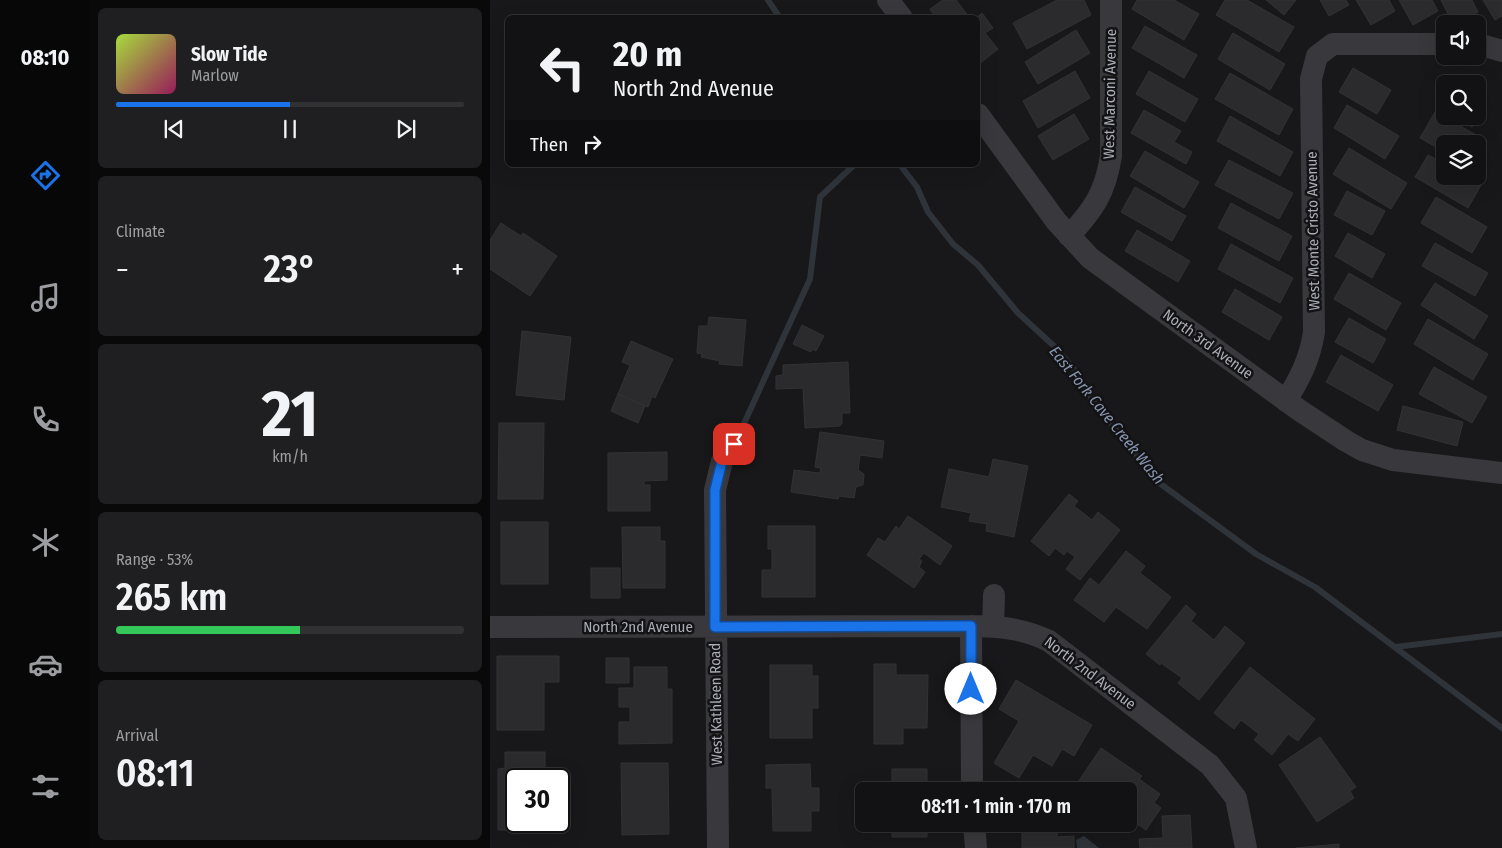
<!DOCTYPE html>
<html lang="en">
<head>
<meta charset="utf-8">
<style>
	:root { --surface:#121113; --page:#1f1f21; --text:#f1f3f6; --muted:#9c9da0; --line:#313133; --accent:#1a73e8 }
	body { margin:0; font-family:"Fira Sans Condensed",sans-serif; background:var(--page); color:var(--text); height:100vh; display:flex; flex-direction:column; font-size:19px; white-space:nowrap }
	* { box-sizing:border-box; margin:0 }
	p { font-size:16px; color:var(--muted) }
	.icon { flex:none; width:28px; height:28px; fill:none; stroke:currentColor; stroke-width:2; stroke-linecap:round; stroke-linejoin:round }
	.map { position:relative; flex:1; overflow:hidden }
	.side { display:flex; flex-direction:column; gap:8px; padding:8px; background:#0a090a; width:400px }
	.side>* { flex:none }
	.guide { position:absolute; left:15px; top:15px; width:475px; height:152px; border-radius:8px; box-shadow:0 5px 20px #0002,0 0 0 1px var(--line); background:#121113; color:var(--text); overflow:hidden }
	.fabs { position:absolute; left:946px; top:15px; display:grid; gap:10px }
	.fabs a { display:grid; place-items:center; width:50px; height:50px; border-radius:8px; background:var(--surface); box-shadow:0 5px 20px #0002,0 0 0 1px var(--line); font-size:25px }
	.speed { position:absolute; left:15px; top:768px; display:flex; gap:10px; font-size:25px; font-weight:700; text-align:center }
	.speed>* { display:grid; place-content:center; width:65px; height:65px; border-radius:50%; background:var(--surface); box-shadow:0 5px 20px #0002,0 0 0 1px var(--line); line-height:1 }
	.speed .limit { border:2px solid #111; border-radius:8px; background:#fff; color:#111 }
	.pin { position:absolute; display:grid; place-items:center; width:42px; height:42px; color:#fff; margin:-21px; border-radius:10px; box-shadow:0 2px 8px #0006 }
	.me { position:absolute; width:55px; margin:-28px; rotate:0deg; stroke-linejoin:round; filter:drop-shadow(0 0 4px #0008) }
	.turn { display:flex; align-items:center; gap:18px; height:105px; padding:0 25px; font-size:22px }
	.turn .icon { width:65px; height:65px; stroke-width:2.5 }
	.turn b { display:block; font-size:35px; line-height:42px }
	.then { display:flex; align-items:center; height:48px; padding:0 25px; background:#0003; gap:10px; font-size:19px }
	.big { font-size:38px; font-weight:600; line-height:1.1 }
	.side .widget { flex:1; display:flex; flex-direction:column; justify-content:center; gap:8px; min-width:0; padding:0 18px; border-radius:8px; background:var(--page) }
	.side .dial { align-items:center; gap:0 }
	.dial b { font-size:65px; line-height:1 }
	.song { display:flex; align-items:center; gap:15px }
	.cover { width:60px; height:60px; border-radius:8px; background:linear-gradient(135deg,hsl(80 70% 55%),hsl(330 70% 35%)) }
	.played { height:5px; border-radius:2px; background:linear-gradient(90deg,var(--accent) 50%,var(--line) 50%) }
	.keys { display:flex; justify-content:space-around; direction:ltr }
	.heat { display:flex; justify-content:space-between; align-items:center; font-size:28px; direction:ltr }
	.charge { height:8px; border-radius:4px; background:linear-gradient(90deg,#34c759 53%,var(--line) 0) }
	.trip { position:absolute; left:365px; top:782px; width:282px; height:50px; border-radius:8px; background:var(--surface); box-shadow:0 5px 20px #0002,0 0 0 1px var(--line); font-weight:600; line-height:50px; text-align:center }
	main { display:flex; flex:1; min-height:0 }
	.dock { display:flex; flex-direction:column; width:90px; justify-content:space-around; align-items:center; background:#070708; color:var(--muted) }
	.dock .icon { width:35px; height:35px }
	.dock .current { color:var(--accent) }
	.dock b { font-size:22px; color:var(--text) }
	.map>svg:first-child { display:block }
</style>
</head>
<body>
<main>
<nav class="dock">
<b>08:10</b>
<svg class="icon current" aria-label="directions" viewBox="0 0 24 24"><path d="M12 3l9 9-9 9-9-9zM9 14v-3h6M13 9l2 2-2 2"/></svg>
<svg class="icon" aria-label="music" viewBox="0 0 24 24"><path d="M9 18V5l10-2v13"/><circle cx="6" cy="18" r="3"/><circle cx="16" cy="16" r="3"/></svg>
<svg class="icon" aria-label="phone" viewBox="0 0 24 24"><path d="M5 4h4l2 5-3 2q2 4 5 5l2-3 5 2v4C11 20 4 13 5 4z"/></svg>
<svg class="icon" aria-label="climate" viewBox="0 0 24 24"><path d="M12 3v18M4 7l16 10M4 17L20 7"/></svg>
<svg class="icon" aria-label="car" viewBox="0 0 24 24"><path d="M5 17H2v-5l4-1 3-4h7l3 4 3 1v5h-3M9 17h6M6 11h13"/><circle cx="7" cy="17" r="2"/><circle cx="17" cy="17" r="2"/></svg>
<svg class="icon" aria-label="filters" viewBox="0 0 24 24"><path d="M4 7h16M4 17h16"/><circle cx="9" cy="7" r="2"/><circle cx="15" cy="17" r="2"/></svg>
</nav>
<section class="side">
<div class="widget">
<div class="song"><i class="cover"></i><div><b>Slow Tide</b><p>Marlow</p></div></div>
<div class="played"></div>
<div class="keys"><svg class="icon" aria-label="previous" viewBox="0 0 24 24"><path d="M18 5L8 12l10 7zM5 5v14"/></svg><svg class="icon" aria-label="pause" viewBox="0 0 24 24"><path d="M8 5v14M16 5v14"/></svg><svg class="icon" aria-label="next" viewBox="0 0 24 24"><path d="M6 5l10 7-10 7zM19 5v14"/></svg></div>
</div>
<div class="widget"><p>Climate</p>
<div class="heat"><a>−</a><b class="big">23°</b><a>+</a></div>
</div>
<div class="widget dial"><b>21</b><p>km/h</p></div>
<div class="widget"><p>Range · 53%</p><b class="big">265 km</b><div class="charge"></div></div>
<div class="widget"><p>Arrival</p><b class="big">08:11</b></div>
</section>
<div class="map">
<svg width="1012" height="848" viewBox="0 0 1012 848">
	<rect width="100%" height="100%" fill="#181719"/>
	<!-- water -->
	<path fill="#2f343b" d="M594,836l15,12h-22l-1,-8z"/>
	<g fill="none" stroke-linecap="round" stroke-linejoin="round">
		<!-- stream -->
		<path stroke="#2f343b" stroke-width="6" d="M278,0l12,18
			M410,165l17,22 11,25 25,32 25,21 40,48 37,34 18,21 20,33 65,81 98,72 59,33 187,141
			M246,441l74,-162 10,-82 34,-32
			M905,647l107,-13"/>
	</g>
	<!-- building -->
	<path fill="#2b2a2d" stroke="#323235" d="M453,0h13l14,18h-34l-6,-9z
		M567,0h27l7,15 -64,34 -14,-26z
		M647,0h37l25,14 -15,26 -52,-31z
		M735,0h22l47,27 -15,25 -63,-37z
		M776,0h30l-12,15z
		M830,0h26l3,5 -20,11z
		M866,0h33l6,11 -24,14z
		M909,0h33l6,11 -25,14z
		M951,0h31l6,12 -25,12z
		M993,0h19v16l-7,4z
		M492,13l11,15 -8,5 13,16 -20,16 -2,-47z
		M655,26l52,29 -13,23 -52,-30z
		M586,30l14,23 -52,31 -13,-22z
		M743,33l52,31 -15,26 -52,-31z
		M863,68l38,22 -14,24 -38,-22z
		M585,71l15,27 -52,30 -15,-27z
		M659,71l49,28 -13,23 -49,-28z
		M740,73l63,36 -14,26 -64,-36z
		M955,88v23l-10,-6z
		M988,98l8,5 -14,24 -18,-11h24z
		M857,105l52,31 -14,23 -51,-31z
		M654,110l37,21 -7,11 18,10 -6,12 -55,-31z
		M945,112l52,29 -9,18v-15h-33v8l-25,-14z
		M584,114l15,25 -36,21 -15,-24z
		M740,116l63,36 -13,24 -63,-35z
		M859,148l58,35 -16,26 -58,-35z
		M655,151l54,31 -15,26 -54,-32z
		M938,155l17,9v12h20l16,9 -13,23 -53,-31z
		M739,160l64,33 -14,26 -64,-34z
		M645,187l51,29 -14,25 -51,-29z
		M857,191l38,20 -13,24 -38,-20z
		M946,197l51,30 -15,26 -51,-30z
		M741,203l61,33 -13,25 -61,-33z
		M11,223l20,13 2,-3 34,23 -27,40 -40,-27v-29z
		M647,230l53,31 -12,21 -53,-31z
		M858,233l37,21 -13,24 -37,-22z
		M945,243l53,30 -13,23 -53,-30z
		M741,244l62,34 -13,25 -62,-34z
		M859,273l52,30 -15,27 -52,-31z
		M945,283l53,33 -14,23 -53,-34z
		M745,289l47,28 -13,23 -47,-28z
		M219,317l37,3 -4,46 -23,-2 1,-3 -19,-4 1,-3 -5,-1 2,-27h9z
		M859,318l37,21 -13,24 -38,-21z
		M938,319l60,35 -15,26 -59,-36z
		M312,325l22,11 -8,15 -4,-2 -1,3 -18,-8z
		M32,331l49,6 -7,63 -48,-5z
		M141,341l42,18 -18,39 -3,-2 -4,11 -30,-13 12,-29 -8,-3z
		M851,355l52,30 -15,26 -52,-29z
		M358,362l2,51h-8v10l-2,3 -35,2 -2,-40 -27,1v-13l7,-1v-10z
		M944,367l53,30 -15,26 -53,-29z
		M128,394l27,12 -7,17 -27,-12z
		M913,406l60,16 -6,24 -60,-16z
		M9,423h45l-1,76h-45z
		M330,432l64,9 -2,17 -22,-3 -2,15 6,4 -1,11 -7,2 -2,11 -15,-2 -1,3 -47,-7 3,-22 26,3 1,-5 -6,-1z
		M177,452v28l-23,1v4h6v26h-42v-58z
		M503,459l35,7 -14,71 -28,-6 1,-7 -18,-3 2,-8 -30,-6 8,-38 40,8z
		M579,494l9,7 -4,5 18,14 6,-8 22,18 -40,50 -14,-11 9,-12 -8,-6 -3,4 -9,-7 -6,8 -18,-15z
		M418,516l44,30 -12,19 -16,-12 -5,6 3,2 -3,6 6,5 -11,16 -47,-33 11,-17 7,4 11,-16 3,3z
		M11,522h47v62h-47z
		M278,526h47v71h-53v-27h10v-21h-4z
		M132,527h38v14h5v47h-42z
		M636,551l19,15 -5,7 31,24 -24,32 -31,-22 -12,15 -30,-22 16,-22 9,7z
		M101,568h29v30h-29z
		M696,605l10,9 -5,7 23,19 11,-14 20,17 -46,57 -21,-17 4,-5 -21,-15 -1,2 -14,-11z
		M7,656h62v26h-15v48h-47z
		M116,658h23v25h-23z
		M384,664h22v11h32l-1,53h-24v16h-29z
		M280,665h42v11h6v32h-6v30h-42z
		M144,667h33v22h5v54l-53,1v-22h11v-15h-11v-19h15z
		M760,667l65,52 -17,22 -10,-7 -16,21 -18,-15 5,-6 -18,-14 -7,9 -20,-16z
		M526,680l76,45 -18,31 -12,-7 -10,17 -19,-11 -14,23 -25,-15 25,-42 -20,-12z
		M830,737l36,50 -6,4 4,7 -37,24 -38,-57z
		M611,748l41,28 -3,3 21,15 -6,9 7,5 -15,22 -17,-12v-27h-57z
		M15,752h40v27h-29v42h22v9h-40v-61l7,-1z
		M131,763h47l1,71 -47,1z
		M320,764l1,24h8v23h-8v20h-38l-1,-43h-6v-23z
		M402,769h35v22h-35z
		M700,815l2,33h-52l-1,-9 24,-1 -1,-22z
		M402,824h35v13h-35z
		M532,824h35v13l17,-1v12h-52z
		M849,844v4h-43z"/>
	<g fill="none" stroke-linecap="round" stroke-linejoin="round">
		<!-- minor -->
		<path stroke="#39393d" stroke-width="22" d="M398,0l14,18
			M988,44l24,7
			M488,114l78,107 34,37 209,152 47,31 16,9 31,10 109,13
			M579,236c25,-27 36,-43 42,-80v-156
			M796,401c14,-23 24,-42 28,-69l-3,-253 6,-23 16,-12h112
			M481,626l1,165
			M503,626l1,-31
			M0,627l481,-1c29,0 53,3 78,15l161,124 26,33 10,50
			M484,824l2,24
			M228,848l-3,-358 7,-29 12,-17"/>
	</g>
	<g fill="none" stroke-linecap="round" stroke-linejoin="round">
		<defs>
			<path id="route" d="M244,444l-12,17 -7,29v137l256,-1v63"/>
		</defs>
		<!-- route casing -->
		<use href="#route" stroke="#114b97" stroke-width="12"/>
		<!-- route -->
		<use href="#route" stroke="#1a73e8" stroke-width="9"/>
	</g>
	<g text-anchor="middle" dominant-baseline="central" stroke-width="5" stroke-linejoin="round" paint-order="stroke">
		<!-- street labels -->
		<g font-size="15" fill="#abadb7" stroke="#131214">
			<text transform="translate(620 94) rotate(-89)">West Marconi Avenue</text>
			<text transform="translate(823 231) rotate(-91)">West Monte Cristo Avenue</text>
			<text transform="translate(718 344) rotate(36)">North 3rd Avenue</text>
			<text x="148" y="627">North 2nd Avenue</text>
			<text transform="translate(600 673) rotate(37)">North 2nd Avenue</text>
			<text transform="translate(226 704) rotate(-91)">West Kathleen Road</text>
		</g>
		<!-- water labels -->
		<g font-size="16" font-style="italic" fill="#8695ae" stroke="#131214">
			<text transform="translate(617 415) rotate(51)">East Fork Cave Creek Wash</text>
		</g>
	</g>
</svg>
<div class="fabs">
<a><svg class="icon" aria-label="sound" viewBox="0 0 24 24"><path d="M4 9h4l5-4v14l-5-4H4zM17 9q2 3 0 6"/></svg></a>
<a><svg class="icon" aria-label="search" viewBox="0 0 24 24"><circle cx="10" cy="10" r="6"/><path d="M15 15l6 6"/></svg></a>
<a><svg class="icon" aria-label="layers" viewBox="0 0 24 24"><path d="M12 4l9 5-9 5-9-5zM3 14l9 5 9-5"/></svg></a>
</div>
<div class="speed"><div class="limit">30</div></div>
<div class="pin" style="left:244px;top:444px;background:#d93025"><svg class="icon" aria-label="arrive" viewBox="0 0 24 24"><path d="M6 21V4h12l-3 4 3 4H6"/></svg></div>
<svg class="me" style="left:481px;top:689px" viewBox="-20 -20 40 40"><circle r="19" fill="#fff"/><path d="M0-13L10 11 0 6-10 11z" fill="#1a73e8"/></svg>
<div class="trip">08:11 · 1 min · 170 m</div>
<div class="guide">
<div class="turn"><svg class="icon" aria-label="left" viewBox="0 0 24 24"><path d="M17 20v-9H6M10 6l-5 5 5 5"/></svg><div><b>20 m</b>North 2nd Avenue</div></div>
<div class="then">Then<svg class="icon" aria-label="right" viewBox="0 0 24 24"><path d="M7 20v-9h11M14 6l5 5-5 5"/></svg></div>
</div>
</div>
</main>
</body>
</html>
